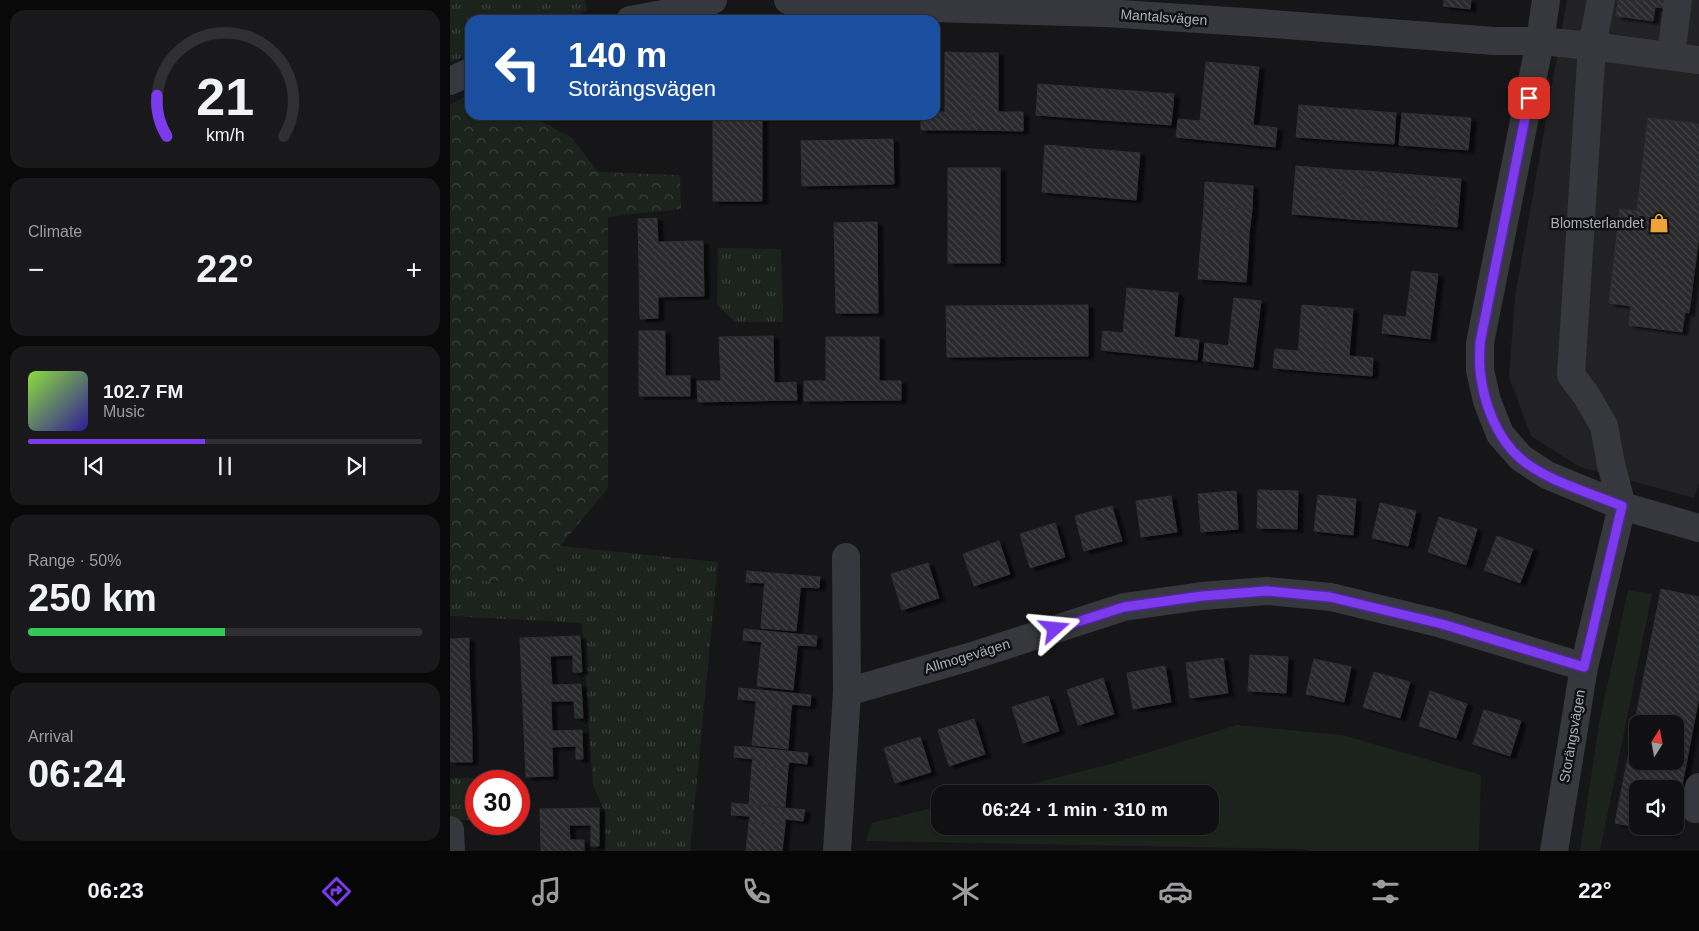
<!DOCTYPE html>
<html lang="en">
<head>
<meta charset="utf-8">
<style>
	:root { --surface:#101012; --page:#19191b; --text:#f1f3f6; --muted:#9c9d9f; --line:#303032; --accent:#7c3aed }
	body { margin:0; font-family:Helvetica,sans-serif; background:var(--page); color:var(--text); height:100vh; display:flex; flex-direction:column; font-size:19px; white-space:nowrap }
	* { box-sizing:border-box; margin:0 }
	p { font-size:16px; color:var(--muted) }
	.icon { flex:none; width:28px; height:28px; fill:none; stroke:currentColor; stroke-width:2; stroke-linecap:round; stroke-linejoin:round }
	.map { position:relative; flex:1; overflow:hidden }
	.side { display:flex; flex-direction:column; gap:10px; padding:10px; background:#09090a; width:450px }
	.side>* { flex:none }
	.top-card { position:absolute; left:15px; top:15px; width:475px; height:105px; border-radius:15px; box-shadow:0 1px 4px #0004,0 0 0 1px var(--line); background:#1a4fa0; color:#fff; overflow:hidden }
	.needle { width:32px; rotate:11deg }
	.tools { position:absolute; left:1179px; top:715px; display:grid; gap:10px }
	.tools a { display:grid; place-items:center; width:55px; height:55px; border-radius:10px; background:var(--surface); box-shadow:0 1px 4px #0004,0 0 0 1px var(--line); font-size:25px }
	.speed { position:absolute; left:15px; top:770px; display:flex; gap:10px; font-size:25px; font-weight:700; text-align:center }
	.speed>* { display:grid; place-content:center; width:65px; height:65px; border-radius:50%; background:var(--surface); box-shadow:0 1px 4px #0004,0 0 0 1px var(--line); line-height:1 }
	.speed .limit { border:8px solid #d22; background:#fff; color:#111 }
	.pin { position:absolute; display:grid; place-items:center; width:42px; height:42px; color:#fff; margin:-21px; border-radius:10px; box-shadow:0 2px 8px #0006 }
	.me { position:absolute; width:55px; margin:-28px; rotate:72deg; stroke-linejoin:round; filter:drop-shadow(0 0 4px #0008) }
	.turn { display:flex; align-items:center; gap:18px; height:105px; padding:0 20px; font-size:22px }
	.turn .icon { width:65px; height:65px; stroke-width:2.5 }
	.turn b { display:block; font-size:35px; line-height:42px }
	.big { font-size:38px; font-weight:700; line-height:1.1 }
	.side .tile { flex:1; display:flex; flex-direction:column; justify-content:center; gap:8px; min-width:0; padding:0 18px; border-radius:15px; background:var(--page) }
	.side .dial { align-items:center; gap:0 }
	.dial svg { height:130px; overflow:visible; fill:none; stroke:var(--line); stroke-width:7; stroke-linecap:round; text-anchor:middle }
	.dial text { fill:var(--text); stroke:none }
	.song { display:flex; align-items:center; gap:15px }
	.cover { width:60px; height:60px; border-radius:8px; background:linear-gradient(135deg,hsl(90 70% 55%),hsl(250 70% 35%)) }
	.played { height:5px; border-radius:2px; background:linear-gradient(90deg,var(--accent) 45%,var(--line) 45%) }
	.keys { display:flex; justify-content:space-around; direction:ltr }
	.heat { display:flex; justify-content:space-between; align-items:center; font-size:28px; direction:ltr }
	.charge { height:8px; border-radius:4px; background:linear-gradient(90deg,#34c759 50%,var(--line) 0) }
	.trip { position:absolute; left:481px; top:785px; width:288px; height:50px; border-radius:15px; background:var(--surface); box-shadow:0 1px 4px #0004,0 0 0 1px var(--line); font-weight:700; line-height:50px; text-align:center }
	.dock { display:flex; height:80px; justify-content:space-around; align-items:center; background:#060607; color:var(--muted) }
	.dock .icon { width:35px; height:35px }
	.dock .on { color:var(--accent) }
	.dock b { font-size:22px; color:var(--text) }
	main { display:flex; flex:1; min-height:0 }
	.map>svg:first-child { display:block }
</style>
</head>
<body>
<main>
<section class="side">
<div class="tile dial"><svg viewBox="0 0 100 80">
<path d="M14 69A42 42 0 1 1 86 69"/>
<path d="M14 69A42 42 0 0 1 8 44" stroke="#7c3aed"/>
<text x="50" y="56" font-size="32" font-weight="700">21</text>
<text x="50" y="72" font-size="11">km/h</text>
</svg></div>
<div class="tile"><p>Climate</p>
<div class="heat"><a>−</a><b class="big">22°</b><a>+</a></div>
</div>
<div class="tile">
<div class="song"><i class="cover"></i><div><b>102.7 FM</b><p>Music</p></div></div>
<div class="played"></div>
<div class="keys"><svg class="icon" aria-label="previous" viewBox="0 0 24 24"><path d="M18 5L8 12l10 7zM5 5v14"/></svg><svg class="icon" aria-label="pause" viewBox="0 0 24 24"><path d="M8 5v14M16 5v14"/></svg><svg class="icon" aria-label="next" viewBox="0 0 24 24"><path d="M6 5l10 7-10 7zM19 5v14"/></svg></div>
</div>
<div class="tile"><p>Range · 50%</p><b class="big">250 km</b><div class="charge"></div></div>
<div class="tile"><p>Arrival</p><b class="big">06:24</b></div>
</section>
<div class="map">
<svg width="1249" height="851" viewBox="0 0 1249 851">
	<defs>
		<pattern id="forest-crowns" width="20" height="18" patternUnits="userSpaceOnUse" patternTransform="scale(1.25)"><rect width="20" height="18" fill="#1c231c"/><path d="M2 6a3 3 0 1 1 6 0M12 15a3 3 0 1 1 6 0" fill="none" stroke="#3a403b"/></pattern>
		<pattern id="park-tufts" width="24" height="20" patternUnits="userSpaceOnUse" patternTransform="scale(1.25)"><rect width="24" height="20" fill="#1c231c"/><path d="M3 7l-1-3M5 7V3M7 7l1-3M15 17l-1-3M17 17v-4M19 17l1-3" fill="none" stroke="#3a403b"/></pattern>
		<pattern id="building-back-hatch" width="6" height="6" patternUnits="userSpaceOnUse" patternTransform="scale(1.25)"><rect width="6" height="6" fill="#29292c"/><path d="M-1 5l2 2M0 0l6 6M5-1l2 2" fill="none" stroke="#454648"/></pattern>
		<filter id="shadow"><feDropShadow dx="5.5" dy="3" stdDeviation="1" flood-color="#0009"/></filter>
	</defs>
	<rect width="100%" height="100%" fill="#161618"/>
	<!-- built -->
	<path fill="#222225" d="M1117,0h132v483l-5,15 -114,-31 -49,-31 -22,-59 6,-80z"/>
	<!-- green -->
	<path fill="#1c231c" d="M1178,590l24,4 -52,257h-20l19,-127z
		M787,725l105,10 139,40 -2,76h-168l-10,-2 -435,-8 6,-18 68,-17v20h270v-32h-219l123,-31z"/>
	<!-- forest -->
	<path fill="url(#forest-crowns)" d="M20,94v21h60l42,23 26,34 82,3 1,34 -73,8v271l-48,58 -36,38 -74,-6v-473z"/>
	<!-- park -->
	<path fill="url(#park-tufts)" d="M0,0h135l2,11 -23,9h-94v35l-20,7z
		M268,248l63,1 2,73h-48l-18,-17z
		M110,546l158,16 -28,289h-85v-39l-12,-27 -11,-162 -132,-7v-38l74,6z
		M0,778h45v3h-19v39h-26z"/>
	<!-- building -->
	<path fill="url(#building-back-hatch)" stroke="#303034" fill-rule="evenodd" filter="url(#shadow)" d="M994,0h27l-1,9 -27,-3z
		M1168,0h54l-1,9 -16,-2 -2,14 -37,-5z
		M495,52l26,1v77h-50v-15h14v-3h10z
		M521,53h27v59h25v19l-52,-1z
		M756,62l53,5 -6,58 24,3 -2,19 -99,-10 2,-18 22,2z
		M588,84l136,10 -3,31 -135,-10z
		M849,105l97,8 -2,31 -98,-7z
		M952,113l69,5 -3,32 -69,-5z
		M263,115h49v86h-49z
		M1198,118l51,6v111l-10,78 -4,-1 -3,20 -53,-7 2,-19 -22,-3 11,-94 17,2z
		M443,139l1,45 -92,2 -1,-45z
		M595,145l95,8 -4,47 -94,-8z
		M846,166l23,2 -3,48 -24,-2z
		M498,168h52v95h-52z
		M869,168l24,2 -4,48 -23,-2z
		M893,170l23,1 -3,49 -24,-2z
		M916,171l24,2 -4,48 -23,-1z
		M940,173l24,2 -4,48 -24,-2z
		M964,175l23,2 -4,48 -23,-2z
		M987,177l24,2 -4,48 -24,-2z
		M755,182l48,4 -1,24 -48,-4z
		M754,206l48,4 -3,24 -47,-3z
		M207,218l1,24 45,-1 1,55 -46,1v21l-18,1 -2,-100z
		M427,222l1,91h-42l-2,-90z
		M752,231l47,3 -1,24 -48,-4z
		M750,254l48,4 -2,24 -48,-3z
		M962,271l26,3 -8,65 -48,-6 2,-18 22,2z
		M677,288l51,5 -4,44 25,3 -2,20 -96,-10 2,-19 20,2z
		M784,298l27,3 -8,66 -50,-6 2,-18 23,3z
		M638,305v51l-141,1 -1,-51z
		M852,305l26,2 -6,65 -49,-4 2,-19 23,2z
		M878,307l25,2 -4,47 24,2 -1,18 -50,-4z
		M189,331h26v45h25v20h-51z
		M323,336l1,47 22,-1 1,18 -99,2 -1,-21h24l-2,-44z
		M376,337h53v44h22v19l-97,1v-20h22z
		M808,490l40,1 -1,38 -40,-1z
		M786,491l2,38 -37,3 -3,-38z
		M868,495l38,4 -3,36 -39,-4z
		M721,496l6,36 -36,5 -5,-36z
		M930,503l36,8 -8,35 -36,-8z
		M662,506l10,35 -38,10 -9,-35z
		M989,517l38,12 -11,36 -38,-13z
		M605,523l10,34 -35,11 -10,-34z
		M1047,536l36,13 -13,34 -36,-13z
		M549,541l11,33 -36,12 -11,-32z
		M478,563l11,35 -37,12 -11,-36z
		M297,571l73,6 -1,11 -19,-1v5l-36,-3 1,-6 -19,-1z
		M314,589l36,3 -4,39 -35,-3z
		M1211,589l38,8v100l-24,125v-33h-37v37h36l-1,8 -58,-11zM1188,724h37v37h-37z
		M294,629l73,7 -1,10 -19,-1v6l-36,-4 1,-5 -19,-2z
		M130,636l2,36h-9v-17l-23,1 2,29 -30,1 -2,-48z
		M19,638v25l-19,1v-25z
		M311,647l36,4 -4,39 -36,-4z
		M800,655l38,2 -2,36 -38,-2z
		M773,658l5,35 -38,5 -4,-35z
		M864,659l37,8 -7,35 -38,-8z
		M19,663l1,25h-20v-24z
		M715,666l6,36 -38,7 -6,-36z
		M924,672l36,10 -10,36 -37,-11z
		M653,678l11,36 -36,11 -11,-35z
		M131,684l2,34h-8l-1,-17h-23l1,30 -28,1 -2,-46z
		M0,688h20l1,24 -21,1z
		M289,688l72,7 -1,11 -18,-2 -1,6 -35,-4v-5l-18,-2z
		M980,691l37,13 -11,34 -37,-12z
		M598,696l11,35 -36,12 -11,-36z
		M306,706l35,4 -3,39 -36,-4z
		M1034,710l37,11 -11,35 -37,-12z
		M21,712l1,25 -22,1v-25z
		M524,719l11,35 -36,12 -11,-36z
		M132,730l1,29h-7v-13l-24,1 1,29 -27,1 -2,-45z
		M22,737v25h-22v-24z
		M470,737l11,35 -36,11 -11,-35z
		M285,746l73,7 -1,11 -18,-2 -1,6 -36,-3 1,-6 -19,-2z
		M302,765l36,3 -3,39 -36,-3z
		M282,803l73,7 -2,11 -18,-2v6l-36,-3 1,-6 -19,-1z
		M149,808v38h-8v-21h-22l1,15h14v11h-43l-1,-42z
		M299,822l36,3 -3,26h-36z"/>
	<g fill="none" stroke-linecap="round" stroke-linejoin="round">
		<!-- minor -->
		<path stroke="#37383d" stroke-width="28" d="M338,0l9,4 309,9 154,10 234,18h46l52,5 107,14
			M1096,0l-6,41 -60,302v27l7,31 13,33 21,24 26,17 75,31 77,22
			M180,20l71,-13 12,-7
			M1221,56l7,-56
			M0,81l20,-9
			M396,557l1,135
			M1245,809l4,-22
			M0,830l1,21
			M387,851l10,-159 122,-35 155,-50 78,-11 65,-5 64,6 111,27 142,43
			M1104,851l30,-184 38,-161 -11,-42 -7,-38 -18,-31 -15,-20 21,-329 9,-46"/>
	</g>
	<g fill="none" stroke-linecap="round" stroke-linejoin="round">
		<defs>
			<path id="route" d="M605,629l69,-22 78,-11 65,-5 63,6 112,27 142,43 38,-161c-32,-13 -75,-25 -101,-47 -25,-21 -38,-58 -41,-89 -1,-9 0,-18 0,-27l49,-245"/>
		</defs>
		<!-- route casing -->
		<use href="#route" stroke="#51269a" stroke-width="12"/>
		<!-- route -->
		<use href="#route" stroke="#7c3aed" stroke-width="9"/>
	</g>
	<!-- icons -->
	<defs>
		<symbol id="shop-bare" viewBox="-9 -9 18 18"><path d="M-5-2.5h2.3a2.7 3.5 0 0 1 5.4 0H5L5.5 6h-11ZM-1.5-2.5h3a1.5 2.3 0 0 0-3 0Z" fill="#eda338" stroke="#111113" stroke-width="2.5" paint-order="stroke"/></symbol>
	</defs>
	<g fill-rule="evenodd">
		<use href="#shop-bare" x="1195" y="209" width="28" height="28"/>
	</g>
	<g text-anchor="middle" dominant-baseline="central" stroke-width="5" stroke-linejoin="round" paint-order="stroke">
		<!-- street labels -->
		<g font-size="14" fill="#a8aeb7" stroke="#111113">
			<text transform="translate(714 17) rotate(4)">Mantalsvägen</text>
			<text transform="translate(517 656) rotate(-17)">Allmogevägen</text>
			<text transform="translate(1122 736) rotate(-80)">Storängsvägen</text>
		</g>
		<!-- poi labels -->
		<g font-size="14" fill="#a8aeb7" stroke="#111113" text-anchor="end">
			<text x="1194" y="223">Blomsterlandet</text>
		</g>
	</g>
</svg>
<div class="tools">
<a><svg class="needle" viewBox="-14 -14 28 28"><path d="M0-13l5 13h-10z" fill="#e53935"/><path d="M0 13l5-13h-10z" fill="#9c9d9f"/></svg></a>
<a><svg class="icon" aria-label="sound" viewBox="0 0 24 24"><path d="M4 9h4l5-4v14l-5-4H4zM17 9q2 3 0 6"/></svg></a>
</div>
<div class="speed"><div class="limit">30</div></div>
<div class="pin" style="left:1079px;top:98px;background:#d93025"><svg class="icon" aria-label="arrive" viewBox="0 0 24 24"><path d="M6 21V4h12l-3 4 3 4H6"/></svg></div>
<svg class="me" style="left:605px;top:629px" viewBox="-20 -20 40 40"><path d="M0-17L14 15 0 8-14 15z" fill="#7c3aed" stroke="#fff" stroke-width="4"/></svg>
<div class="trip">06:24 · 1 min · 310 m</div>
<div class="top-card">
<div class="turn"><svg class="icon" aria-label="left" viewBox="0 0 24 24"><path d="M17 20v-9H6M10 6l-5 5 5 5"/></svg><div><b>140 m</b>Storängsvägen</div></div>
</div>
</div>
</main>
<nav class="dock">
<b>06:23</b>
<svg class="icon on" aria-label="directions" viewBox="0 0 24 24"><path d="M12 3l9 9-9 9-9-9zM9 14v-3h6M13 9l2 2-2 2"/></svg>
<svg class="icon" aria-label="music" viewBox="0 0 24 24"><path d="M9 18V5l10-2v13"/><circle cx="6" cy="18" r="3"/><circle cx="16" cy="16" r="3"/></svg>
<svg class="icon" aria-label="phone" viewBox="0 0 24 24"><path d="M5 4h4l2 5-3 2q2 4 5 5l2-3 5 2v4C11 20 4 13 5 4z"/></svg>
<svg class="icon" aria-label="climate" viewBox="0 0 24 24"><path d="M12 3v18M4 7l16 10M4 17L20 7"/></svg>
<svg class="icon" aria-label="car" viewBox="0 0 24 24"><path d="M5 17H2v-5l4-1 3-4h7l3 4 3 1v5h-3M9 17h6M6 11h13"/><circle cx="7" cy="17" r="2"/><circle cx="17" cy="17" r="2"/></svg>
<svg class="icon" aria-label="filters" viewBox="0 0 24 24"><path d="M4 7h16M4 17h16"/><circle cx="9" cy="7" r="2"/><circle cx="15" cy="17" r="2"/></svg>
<b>22°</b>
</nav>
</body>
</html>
